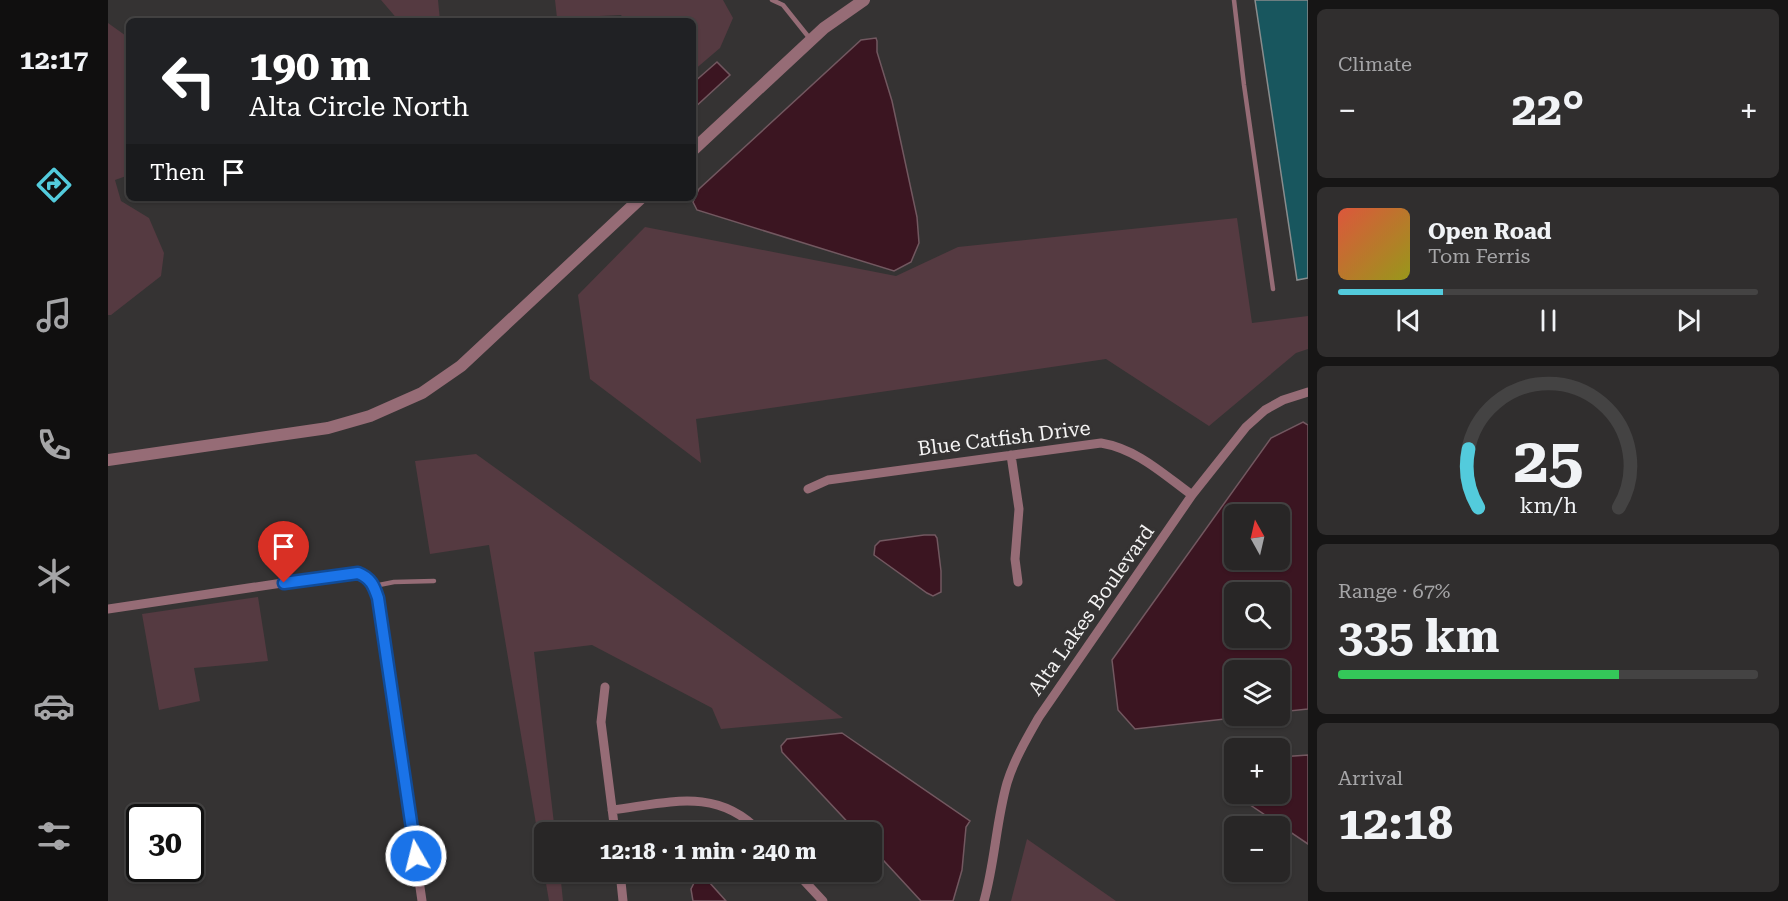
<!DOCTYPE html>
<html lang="en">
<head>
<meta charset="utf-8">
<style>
	:root { --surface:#282626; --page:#302e2e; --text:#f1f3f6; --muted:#a5a5a7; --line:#444343; --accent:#53cbdc }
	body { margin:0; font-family:"Roboto Serif",serif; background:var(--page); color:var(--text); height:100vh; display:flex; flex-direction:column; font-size:22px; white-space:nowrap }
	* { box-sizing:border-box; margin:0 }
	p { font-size:20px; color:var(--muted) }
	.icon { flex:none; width:33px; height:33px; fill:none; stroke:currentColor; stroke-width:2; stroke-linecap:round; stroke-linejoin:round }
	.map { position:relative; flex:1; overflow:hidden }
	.side { display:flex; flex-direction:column; gap:9px; padding:9px; background:#161515; width:480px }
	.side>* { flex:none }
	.guide { position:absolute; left:18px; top:18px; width:570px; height:183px; border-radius:9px; box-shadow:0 2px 4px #0004,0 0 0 2px var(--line); background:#202124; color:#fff; overflow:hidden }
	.needle { width:39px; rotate:352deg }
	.tools { position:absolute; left:1116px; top:504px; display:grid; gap:12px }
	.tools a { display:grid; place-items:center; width:66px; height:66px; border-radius:9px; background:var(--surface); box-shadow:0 2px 4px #0004,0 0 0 2px var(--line); font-size:30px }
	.speed { position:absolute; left:18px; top:804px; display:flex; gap:12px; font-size:30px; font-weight:700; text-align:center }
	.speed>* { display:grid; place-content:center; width:78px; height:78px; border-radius:50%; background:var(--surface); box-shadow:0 2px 4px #0004,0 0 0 2px var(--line); line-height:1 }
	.speed .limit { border:3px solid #111; border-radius:9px; background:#fff; color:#111 }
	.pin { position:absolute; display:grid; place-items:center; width:51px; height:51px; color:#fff; margin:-62px -26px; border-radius:50% 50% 50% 0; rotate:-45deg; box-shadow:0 0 6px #0007 }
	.pin .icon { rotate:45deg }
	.me { position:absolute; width:66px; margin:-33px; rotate:352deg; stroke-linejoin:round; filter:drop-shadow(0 0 4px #0008) }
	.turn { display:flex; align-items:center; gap:21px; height:126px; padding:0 24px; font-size:27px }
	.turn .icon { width:78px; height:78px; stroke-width:2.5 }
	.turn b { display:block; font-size:42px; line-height:51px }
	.then { display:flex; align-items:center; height:57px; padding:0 24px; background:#0003; gap:12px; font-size:22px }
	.big { font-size:45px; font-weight:700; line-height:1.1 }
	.side .widget { flex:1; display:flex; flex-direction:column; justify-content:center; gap:9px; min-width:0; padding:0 21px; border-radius:9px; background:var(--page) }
	.side .dial { align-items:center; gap:0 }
	.dial svg { height:156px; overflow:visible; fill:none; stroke:var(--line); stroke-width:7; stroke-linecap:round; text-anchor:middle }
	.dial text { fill:var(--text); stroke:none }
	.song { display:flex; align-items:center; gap:18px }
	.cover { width:72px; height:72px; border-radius:9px; background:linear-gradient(135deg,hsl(10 70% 55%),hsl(60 70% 35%)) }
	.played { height:6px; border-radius:3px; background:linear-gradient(90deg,var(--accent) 25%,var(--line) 25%) }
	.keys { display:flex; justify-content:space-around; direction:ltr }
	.heat { display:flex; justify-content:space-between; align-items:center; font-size:33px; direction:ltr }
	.charge { height:9px; border-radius:4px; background:linear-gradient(90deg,#34c759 67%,var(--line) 0) }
	.trip { position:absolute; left:426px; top:822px; width:348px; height:60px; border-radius:9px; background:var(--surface); box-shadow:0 2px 4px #0004,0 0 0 2px var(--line); font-weight:700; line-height:60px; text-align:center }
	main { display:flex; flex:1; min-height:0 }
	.tabs { display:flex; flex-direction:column; width:108px; justify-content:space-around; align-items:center; background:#100f0f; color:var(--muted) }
	.tabs .icon { width:42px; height:42px }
	.tabs .active { color:var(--accent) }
	.tabs b { font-size:27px; color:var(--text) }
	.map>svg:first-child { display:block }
</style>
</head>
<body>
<main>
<nav class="tabs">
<b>12:17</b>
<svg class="icon active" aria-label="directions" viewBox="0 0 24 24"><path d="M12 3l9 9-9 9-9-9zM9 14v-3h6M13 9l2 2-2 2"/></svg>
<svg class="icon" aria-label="music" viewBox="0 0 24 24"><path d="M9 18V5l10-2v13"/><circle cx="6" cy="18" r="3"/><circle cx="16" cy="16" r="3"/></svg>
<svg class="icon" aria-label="phone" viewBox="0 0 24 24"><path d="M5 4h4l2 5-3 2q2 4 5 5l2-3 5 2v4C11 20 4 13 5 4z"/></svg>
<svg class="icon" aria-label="climate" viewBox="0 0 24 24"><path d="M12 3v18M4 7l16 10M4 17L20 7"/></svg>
<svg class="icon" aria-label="car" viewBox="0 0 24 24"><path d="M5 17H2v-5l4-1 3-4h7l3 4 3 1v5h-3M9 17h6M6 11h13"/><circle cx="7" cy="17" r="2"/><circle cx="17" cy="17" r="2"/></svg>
<svg class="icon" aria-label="filters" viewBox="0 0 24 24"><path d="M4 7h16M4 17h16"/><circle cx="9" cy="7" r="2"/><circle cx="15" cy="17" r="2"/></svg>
</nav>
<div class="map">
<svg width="1200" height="901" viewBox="0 0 1200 901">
	<rect width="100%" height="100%" fill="#353333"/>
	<!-- green -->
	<path fill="#553a41" d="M273,0h57l2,21h-41z
		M447,0h168l10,18 -13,30 -27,23v-50h-68l-4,-6 -64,3z
		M0,23l21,15v137l-14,5 6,21 28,17 15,35 -3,23 -50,39h-3z
		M1129,218l15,105 56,-7v33l-12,4 -87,73 -103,-67 -410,60 5,44 -111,-84 -12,-84 67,-68 251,49 62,-29z
		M368,454l367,264 -122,11 -9,-21 -120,-63 -58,7 21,180h-11v40h16l3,29h-14l-60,-356 -59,9 -15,-93z
		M150,597l10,64 -74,7 6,33 -41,9 -17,-96z
		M919,839l89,62h-105z"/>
	<!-- water -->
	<path fill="#3b1521" stroke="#725860" stroke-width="1.5" fill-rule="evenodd" d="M768,38l1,3v11l15,49 25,116 2,26 -8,19 -17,9 -197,-61 -4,-8 6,-13 162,-149z
		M609,62l13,13 -37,34v-26z
		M1195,422l5,3v284l-28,3v-42h-46v46h18l-117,13 -17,-19 -6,-50 159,-222zM1172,514v46h-46v-46zM1172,592v46h-46v-46z
		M816,535h11l2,3 4,33v21l-8,4 -6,-3 -53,-38 1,-9 5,-5z
		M734,733l128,88 -4,6 -4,43 -9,31h-32l-49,-53v-16h-15l-75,-80 -1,-6 6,-7z
		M1200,755v89l-80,-54 -5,-10 4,-10 7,-6v30h46v-37z
		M594,881l7,1 17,19h-33l-2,-12 3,-6z"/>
	<!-- building -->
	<path fill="#18565e" stroke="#898c8d" stroke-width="1.5" d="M1147,0h53v278l-11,2z"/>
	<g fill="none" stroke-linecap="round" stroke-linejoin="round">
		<!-- service -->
		<path stroke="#966c76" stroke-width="4.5" d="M664,0l11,5 28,35
			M1126,0l10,85 29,204
			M266,586l20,-4 40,-1"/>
		<!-- minor -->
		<path stroke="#966c76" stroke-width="9" d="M903,455l8,54 -4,50 3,23
			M700,489l20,-9 273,-37c36,6 62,31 91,52
			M0,609l221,-33 29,-3 10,4 10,21 44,303
			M497,687l-4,35 14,110
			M504,810c56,-7 105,-24 148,22
			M512,872l3,29
			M688,872l27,29
			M876,901c11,-39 12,-79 23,-118 7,-23 20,-45 32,-66l153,-222 54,-68 19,-17 18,-10 25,-8"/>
		<!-- tertiary -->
		<path stroke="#966c76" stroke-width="12" d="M585,150l131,-122 40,-28
			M0,460l220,-32 42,-12 52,-23 39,-27 180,-168"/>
	</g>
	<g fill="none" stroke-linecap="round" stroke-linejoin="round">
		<defs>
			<path id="route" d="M176,583l74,-10c13,5 16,13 20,25l38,258"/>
		</defs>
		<!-- route casing -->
		<use href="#route" stroke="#114b97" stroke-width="15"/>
		<!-- route -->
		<use href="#route" stroke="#1a73e8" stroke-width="10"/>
	</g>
	<g text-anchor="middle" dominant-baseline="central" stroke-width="6" stroke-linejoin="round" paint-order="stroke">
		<!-- street labels -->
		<g font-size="20" fill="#f4f3f3" stroke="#353333">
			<text transform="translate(896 438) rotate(-7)">Blue Catfish Drive</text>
			<text transform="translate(983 610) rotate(-55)">Alta Lakes Boulevard</text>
		</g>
	</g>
</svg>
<div class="tools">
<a><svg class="needle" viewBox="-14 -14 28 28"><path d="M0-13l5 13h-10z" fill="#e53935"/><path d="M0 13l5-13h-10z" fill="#a5a5a7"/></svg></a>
<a><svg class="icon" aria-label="search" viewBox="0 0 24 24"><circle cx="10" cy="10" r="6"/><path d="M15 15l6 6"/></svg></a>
<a><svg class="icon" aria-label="layers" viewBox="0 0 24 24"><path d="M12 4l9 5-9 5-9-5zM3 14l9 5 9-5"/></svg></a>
<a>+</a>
<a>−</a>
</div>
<div class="speed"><div class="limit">30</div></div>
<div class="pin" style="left:176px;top:583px;background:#d93025"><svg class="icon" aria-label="arrive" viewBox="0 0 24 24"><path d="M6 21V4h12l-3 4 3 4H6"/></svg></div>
<svg class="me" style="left:308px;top:856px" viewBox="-20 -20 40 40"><circle r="17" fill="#1a73e8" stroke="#fff" stroke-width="3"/><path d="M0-11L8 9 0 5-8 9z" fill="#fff"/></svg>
<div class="trip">12:18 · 1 min · 240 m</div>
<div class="guide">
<div class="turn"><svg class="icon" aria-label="left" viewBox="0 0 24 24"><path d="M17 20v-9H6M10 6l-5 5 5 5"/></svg><div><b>190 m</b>Alta Circle North</div></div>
<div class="then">Then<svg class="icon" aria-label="arrive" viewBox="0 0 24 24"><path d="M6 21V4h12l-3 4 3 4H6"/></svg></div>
</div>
</div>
<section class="side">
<div class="widget"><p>Climate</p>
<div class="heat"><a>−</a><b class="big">22°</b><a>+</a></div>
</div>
<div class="widget">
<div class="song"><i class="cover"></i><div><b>Open Road</b><p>Tom Ferris</p></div></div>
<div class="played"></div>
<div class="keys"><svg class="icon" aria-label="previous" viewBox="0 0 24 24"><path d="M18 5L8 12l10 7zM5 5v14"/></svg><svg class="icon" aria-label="pause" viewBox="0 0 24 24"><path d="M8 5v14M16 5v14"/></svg><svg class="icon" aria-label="next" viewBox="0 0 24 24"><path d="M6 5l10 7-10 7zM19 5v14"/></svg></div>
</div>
<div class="widget dial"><svg viewBox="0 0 100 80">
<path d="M14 69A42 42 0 1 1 86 69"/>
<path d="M14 69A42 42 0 0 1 9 39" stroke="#53cbdc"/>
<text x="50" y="56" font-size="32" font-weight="700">25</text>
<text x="50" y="72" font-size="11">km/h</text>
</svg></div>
<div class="widget"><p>Range · 67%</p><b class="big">335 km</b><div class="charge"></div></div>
<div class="widget"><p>Arrival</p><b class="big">12:18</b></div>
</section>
</main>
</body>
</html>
